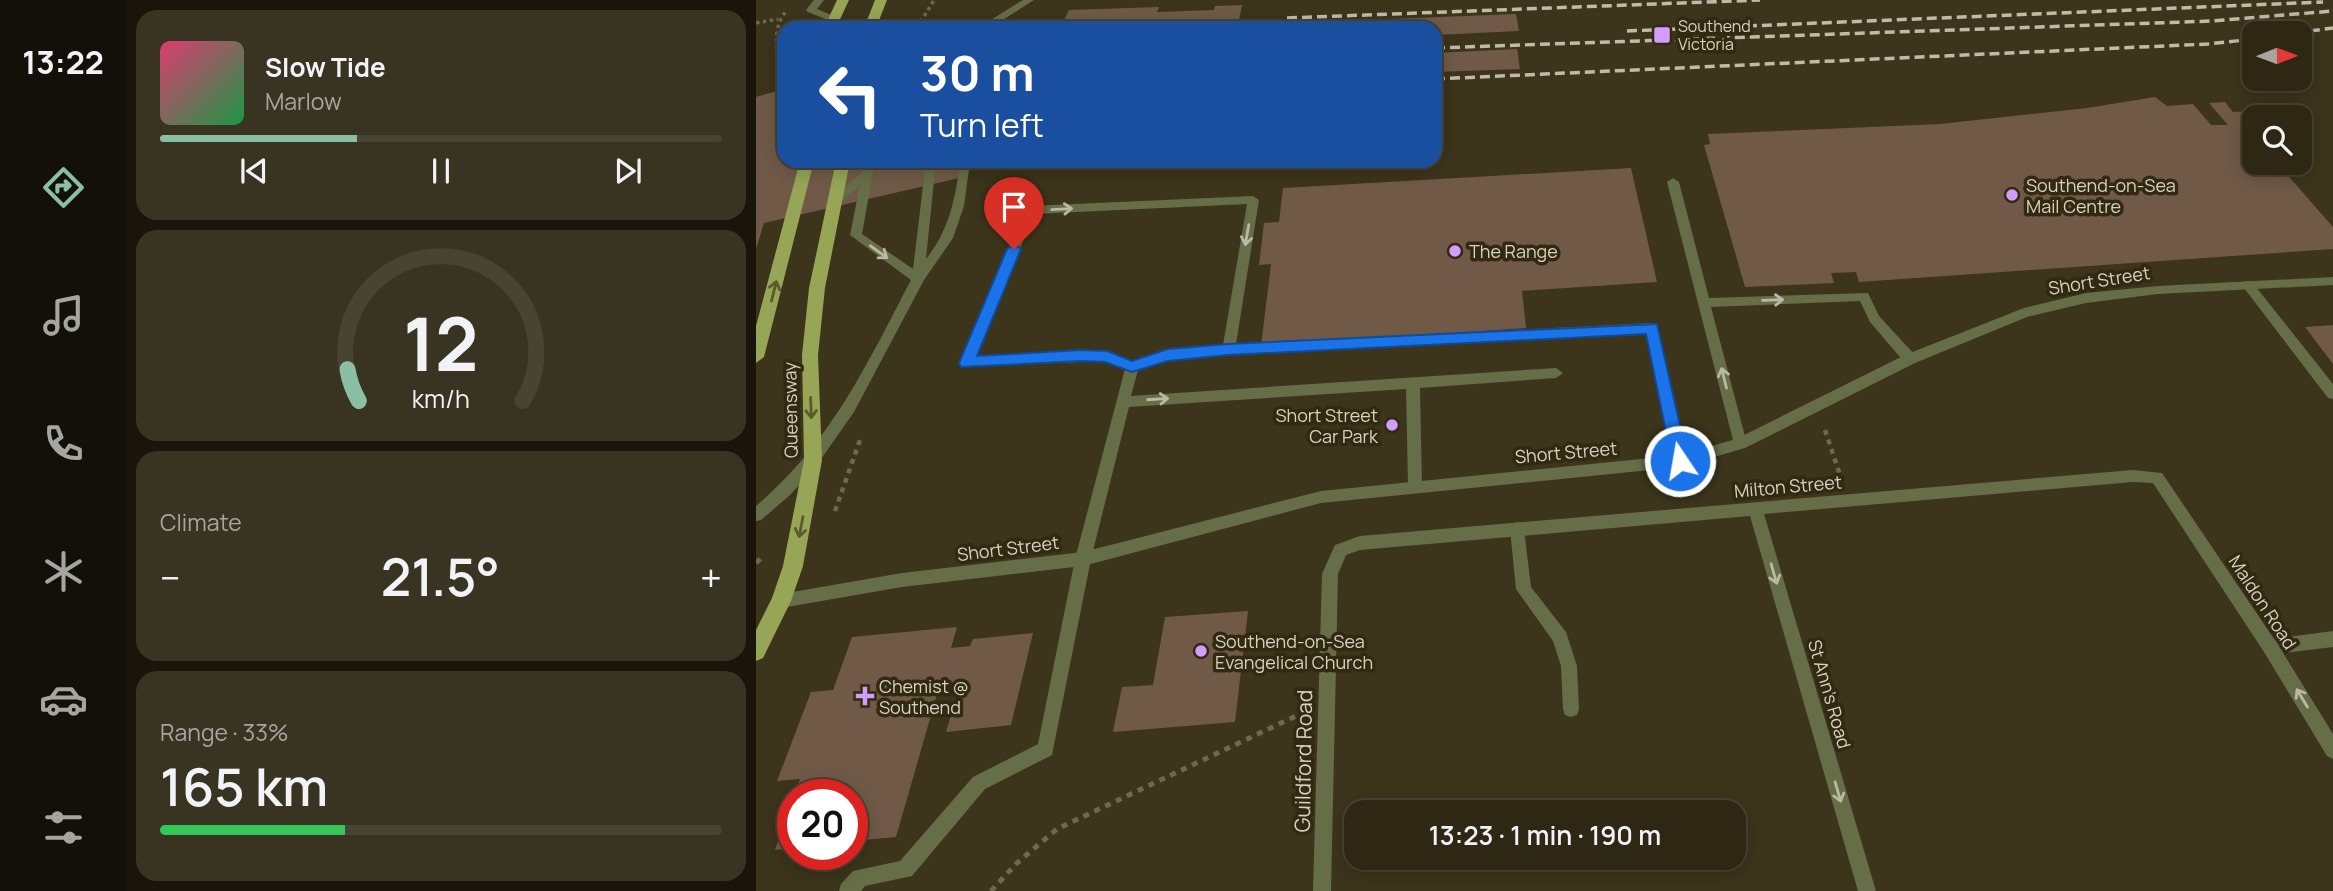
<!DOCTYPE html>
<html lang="en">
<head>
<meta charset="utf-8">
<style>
	:root { --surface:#2d2714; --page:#393322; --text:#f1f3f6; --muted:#a7a5a0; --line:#484434; --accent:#8abfa5 }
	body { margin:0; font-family:Manrope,sans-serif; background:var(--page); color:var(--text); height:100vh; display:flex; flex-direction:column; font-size:26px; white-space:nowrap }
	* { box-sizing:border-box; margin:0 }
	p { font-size:23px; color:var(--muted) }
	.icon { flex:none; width:38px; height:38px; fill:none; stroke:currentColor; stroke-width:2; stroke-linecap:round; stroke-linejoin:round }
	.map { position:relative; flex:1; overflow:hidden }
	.panel { display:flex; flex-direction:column; gap:10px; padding:10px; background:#19150b; width:630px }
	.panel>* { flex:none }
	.top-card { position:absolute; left:21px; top:21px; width:665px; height:147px; border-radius:21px; box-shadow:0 4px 18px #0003,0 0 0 2px var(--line); background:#1a4fa0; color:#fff; overflow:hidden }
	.needle { width:46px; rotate:89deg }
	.buttons { position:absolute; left:1486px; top:21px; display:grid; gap:14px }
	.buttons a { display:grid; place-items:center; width:70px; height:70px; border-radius:14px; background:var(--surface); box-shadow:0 4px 18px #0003,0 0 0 2px var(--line); font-size:35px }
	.speed { position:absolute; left:21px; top:779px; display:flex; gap:14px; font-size:35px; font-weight:700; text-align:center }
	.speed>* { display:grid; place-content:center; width:91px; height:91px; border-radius:50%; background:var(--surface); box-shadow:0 4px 18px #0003,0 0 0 2px var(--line); line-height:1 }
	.speed .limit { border:10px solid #d22; background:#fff; color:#111 }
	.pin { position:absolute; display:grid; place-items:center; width:60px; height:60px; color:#fff; margin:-72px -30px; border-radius:50% 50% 50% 0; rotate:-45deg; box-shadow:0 0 7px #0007 }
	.pin .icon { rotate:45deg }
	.me { position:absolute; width:77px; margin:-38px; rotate:348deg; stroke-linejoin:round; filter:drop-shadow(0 0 5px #0008) }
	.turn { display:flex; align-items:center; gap:24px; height:147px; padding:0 28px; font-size:32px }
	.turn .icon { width:91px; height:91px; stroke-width:2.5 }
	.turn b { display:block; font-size:49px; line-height:60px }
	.big { font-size:52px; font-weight:600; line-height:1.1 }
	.panel .card { flex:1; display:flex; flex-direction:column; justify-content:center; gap:10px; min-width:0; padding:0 24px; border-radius:21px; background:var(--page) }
	.panel .dial { align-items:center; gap:0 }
	.dial svg { height:182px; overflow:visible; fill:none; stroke:var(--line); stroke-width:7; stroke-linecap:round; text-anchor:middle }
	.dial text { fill:var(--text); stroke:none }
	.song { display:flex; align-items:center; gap:21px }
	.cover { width:84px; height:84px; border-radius:10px; background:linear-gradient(135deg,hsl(340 70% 55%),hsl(140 70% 35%)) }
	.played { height:7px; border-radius:4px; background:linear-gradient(90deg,var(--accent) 35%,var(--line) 35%) }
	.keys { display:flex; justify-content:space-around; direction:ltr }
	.heat { display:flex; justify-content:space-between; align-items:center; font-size:38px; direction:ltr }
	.charge { height:10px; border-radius:5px; background:linear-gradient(90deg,#34c759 33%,var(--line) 0) }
	.trip { position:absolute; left:588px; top:800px; width:402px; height:70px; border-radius:21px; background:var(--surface); box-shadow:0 4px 18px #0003,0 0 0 2px var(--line); font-weight:600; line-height:70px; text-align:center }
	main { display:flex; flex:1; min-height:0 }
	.tab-bar { display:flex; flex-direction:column; width:126px; justify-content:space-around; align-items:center; background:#121008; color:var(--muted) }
	.tab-bar .icon { width:49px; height:49px }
	.tab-bar .selected { color:var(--accent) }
	.tab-bar b { font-size:32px; color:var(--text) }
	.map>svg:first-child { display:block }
</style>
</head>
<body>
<main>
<nav class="tab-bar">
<b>13:22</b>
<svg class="icon selected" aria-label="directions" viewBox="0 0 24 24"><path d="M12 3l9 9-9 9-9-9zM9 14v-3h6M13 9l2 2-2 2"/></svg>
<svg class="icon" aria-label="music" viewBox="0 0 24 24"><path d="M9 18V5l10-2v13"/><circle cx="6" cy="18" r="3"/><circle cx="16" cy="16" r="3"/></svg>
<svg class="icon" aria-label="phone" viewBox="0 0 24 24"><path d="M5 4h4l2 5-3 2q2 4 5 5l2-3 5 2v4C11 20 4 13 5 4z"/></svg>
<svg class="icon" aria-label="climate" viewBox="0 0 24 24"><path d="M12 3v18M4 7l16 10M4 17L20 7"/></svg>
<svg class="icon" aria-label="car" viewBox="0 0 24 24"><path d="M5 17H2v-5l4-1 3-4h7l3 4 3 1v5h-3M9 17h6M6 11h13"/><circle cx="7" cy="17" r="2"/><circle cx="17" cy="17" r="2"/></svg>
<svg class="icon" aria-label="filters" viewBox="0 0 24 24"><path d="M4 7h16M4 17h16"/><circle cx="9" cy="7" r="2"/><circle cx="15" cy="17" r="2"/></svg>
</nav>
<section class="panel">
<div class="card">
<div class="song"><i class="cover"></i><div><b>Slow Tide</b><p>Marlow</p></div></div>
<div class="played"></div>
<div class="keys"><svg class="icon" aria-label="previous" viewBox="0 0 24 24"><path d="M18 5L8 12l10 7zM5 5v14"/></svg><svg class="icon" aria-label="pause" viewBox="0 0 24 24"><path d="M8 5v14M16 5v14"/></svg><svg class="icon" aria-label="next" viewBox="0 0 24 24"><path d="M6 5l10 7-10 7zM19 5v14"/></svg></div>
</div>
<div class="card dial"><svg viewBox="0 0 100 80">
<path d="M14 69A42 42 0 1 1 86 69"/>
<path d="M14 69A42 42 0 0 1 9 55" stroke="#8abfa5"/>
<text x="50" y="56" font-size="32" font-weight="700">12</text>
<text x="50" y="72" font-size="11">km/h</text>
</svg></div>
<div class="card"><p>Climate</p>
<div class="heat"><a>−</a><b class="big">21.5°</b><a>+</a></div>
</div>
<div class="card"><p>Range · 33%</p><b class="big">165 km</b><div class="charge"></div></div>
</section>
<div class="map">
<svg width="1577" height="891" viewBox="0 0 1577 891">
	<rect width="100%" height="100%" fill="#3c341b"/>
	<!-- building -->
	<path fill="#705a47" d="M486,5l-4,20 278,-11 3,17 -84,4v-7h-375l9,-18 90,-3 -2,5 57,-2 1,-4z
		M761,49l3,20 -85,3v-19z
		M28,89v72h186l-2,15 -204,47 -8,26v-152z
		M1399,97l12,9 26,-2 18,21h17l-19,-22 16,-1 8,10 47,-2 6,7h-32v7l-9,1 9,11v27h23l56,64v22l-474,33 -3,-10 -25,1 3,10 -89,4 -41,-142 6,-1 -2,-10 232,-10 147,-16z
		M875,168l26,114 -135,9 4,37 -265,18 10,-82 -12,1 5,-42 15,-1 4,-34z
		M1577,325v39l-28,-37z
		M492,611l-13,111 -122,10 9,-45 31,-2 12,-68z
		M201,627l-6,21 19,-2 3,-7 60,-6 -22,92 -65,7 15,-50 -21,2 -44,153 -44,4v-47h-57l5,-15 -23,2 34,-89 22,-2 19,-53z
		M36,801l1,47 -18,2z"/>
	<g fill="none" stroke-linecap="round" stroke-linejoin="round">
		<!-- path-far2 -->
		<path stroke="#6e6751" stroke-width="3.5" stroke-dasharray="3.5 3.5" stroke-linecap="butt" d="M0,23l22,-4
			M161,28l17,-28
			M28,55l-7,1c-1,-17 -2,-32 10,-46"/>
		<!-- path-far1 -->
		<path stroke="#6e6751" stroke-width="4.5" stroke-dasharray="5 5" stroke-linecap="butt" d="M1069,430l16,48
			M79,511l25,-71"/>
		<!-- path -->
		<path stroke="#6e6751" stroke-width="5" stroke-dasharray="6 6" stroke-linecap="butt" d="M0,563l8,-8
			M235,891l26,-28 40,-34 241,-114"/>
		<!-- lane -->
		<path fill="#666e48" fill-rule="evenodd" d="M58,0h10l-7,9 19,8v4h-6l-22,-9 -2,-2z
			M267,0h11l-44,28h-12z
			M109,161h10l-13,73 51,35 13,-108h10l-10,98c23,-28 30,-62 34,-98h10l-6,45 -11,32 -29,42 -70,132 -40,57 -24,26 -29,25 -5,1v-15c75,-64 110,-140 155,-226l-61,-45 10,-50 -22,20 -4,1 -6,-4 35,-31z
			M917,178l6,4 30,116 159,-5 11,23 36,39 2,4 -2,4h-10l-35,-41 -10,-21 -149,6 36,137 -2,4h-10l-68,-266z
			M497,196l6,4 -23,144 416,-21 6,5 29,133 -2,4h-10l-2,-4 -26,-128 -418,21 -61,6 -30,10 -7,26 425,-28 7,5 -7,5 -136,10 2,98 -2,4 -5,2 -5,-2 -2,-4 -2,-97 -277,18 -38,152 -39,196 -67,34 -73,87 -47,10 -4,5h-22l2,-7 12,-13 47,-10 73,-84 65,-33 37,-185 50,-190 -19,-8 -144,6 -2,-4 64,-153 6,-4zM491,204l-24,141 -55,5 -35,12 -26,-11 -131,6 58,-143z
			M1492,281l4,1 81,102v15l-5,-1 -84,-110 -2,-3 2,-3z
			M761,522l5,2 2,5 7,58 35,45 11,34 2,43 -2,6 -6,2 -6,-2 -2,-6 -2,-43 -8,-25 -37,-52 -6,-60 2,-5z"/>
		<!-- street -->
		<path fill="#666e48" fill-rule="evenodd" d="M1577,277v8l-175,9 -72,9 -59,14 -112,46 -170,85 -65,19 -359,36 -238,63 -181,21 -121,21 -6,-2 -2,-5 2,-5 6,-2 121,-21 181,-21 238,-61 359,-36 56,-16 169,-84 119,-47 62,-15 72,-7z
			M1377,470l29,3 112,166 59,-8v16l-50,6 50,81v25l-6,-3 -63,-104 -111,-169 -20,-1 -369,32 112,377h-18l-108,-375 -390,34 -14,5 -8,19 -7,317h-18l9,-317 13,-29 25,-9z"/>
		<!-- primary -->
		<path fill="#96a556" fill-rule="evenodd" d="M81,0h12l-13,28h-12z
			M119,0h12l-11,28h-12z
			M44,161h14l-50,196 -8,6v-37z
			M80,161h14l-25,127 -7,67 4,105 -19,106 -12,35 -28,57 -7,3v-31l16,-32 11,-32 21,-106 -2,-105 7,-67z"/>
		<!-- rail -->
		<path stroke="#c1baab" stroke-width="3.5" stroke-dasharray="10 5" stroke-linecap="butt" d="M531,18l473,-18
			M871,31l696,-29
			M1539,33l38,-5
			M679,48l777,-27 121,-10
			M679,79l773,-35 46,-5"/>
	</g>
	<!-- one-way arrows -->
	<defs><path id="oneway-shaft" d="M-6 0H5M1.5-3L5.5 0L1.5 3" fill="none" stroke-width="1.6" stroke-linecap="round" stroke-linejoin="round" transform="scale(1.75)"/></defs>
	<g stroke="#bbb8a4">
		<use href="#oneway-shaft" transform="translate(306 209) rotate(-3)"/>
		<use href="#oneway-shaft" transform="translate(491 235) rotate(100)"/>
		<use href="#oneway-shaft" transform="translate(123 252) rotate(36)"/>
		<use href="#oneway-shaft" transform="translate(1017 300) rotate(-2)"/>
		<use href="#oneway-shaft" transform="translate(968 378) rotate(-104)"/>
		<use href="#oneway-shaft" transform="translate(402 399) rotate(-4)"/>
		<use href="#oneway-shaft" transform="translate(1018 574) rotate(74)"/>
		<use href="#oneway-shaft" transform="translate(1546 698) rotate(-121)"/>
		<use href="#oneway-shaft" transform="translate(1082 792) rotate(74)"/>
	</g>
	<g stroke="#5a5b2d">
		<use href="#oneway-shaft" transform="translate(18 291) rotate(-76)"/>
		<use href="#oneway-shaft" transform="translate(55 408) rotate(88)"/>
		<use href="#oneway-shaft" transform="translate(45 527) rotate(101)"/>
	</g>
	<!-- route -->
	<path fill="#1a73e8" stroke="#114b97" stroke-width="2" d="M258,244l7,5 -44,107 104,-6 26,1 25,10 36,-12 60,-5 429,-20 31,137 -3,4h-11l-2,-4 -26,-127 -418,21 -60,6 -36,11 -27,-10 -24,-1 -120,6 -2,-4 48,-114z"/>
	<!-- markers -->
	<g fill="#d29dfd" stroke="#322911" stroke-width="2.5">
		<rect x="897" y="26" width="18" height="18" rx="3.5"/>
		<circle cx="1256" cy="195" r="7"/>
		<circle cx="699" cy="251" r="7"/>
		<circle cx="636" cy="425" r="7"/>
		<circle cx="445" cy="651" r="7"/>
		<path d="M105.5 685.5h7v7h7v7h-7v7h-7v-7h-7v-7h7z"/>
	</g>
	<g text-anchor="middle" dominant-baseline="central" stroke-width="7" stroke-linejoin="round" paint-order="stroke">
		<!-- far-poi labels -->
		<g font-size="16" fill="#d7d1c3" stroke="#322911" text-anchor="start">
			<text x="922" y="26">Southend<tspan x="922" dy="18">Victoria</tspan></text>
		</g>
		<!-- poi labels -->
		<g font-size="18" fill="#d7d1c3" stroke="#322911" text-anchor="start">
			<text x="1270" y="185">Southend-on-Sea<tspan x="1270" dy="21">Mail Centre</tspan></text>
			<text x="713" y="251">The Range</text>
			<text x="622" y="415" text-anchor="end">Short Street<tspan x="622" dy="21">Car Park</tspan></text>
			<text x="459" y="641">Southend-on-Sea<tspan x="459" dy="21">Evangelical Church</tspan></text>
			<text x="123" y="686">Chemist @<tspan x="123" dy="21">Southend</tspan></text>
		</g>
		<!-- street labels -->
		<g font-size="18" fill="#d7d1c3" stroke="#322911">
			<text transform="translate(1343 280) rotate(-9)">Short Street</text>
			<text transform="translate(34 410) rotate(-91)">Queensway</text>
			<text transform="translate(810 452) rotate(-5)">Short Street</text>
			<text transform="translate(1032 486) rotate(-5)">Milton Street</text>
			<text transform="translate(252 548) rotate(-7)">Short Street</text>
			<text transform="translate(1507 602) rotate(57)">Maldon Road</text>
			<text transform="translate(1074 694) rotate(74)">St Ann's Road</text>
		</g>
		<!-- near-street labels -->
		<g font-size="21" fill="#d7d1c3" stroke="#322911">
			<text transform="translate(547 761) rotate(-89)">Guildford Road</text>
		</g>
	</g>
</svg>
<div class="buttons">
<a><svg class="needle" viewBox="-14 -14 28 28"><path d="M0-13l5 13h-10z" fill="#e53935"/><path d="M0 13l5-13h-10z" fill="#a7a5a0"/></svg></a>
<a><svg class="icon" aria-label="search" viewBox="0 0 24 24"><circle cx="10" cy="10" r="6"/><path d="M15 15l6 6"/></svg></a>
</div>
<div class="speed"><div class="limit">20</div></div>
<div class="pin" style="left:258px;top:249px;background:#d93025"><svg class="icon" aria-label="arrive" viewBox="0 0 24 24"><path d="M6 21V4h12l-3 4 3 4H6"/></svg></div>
<svg class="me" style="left:924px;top:461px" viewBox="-20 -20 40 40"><circle r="17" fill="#1a73e8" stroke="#fff" stroke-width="3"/><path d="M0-11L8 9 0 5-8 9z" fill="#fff"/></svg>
<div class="trip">13:23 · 1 min · 190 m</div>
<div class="top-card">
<div class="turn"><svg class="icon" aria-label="left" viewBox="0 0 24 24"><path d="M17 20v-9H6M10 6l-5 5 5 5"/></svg><div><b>30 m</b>Turn left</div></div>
</div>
</div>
</main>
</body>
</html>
